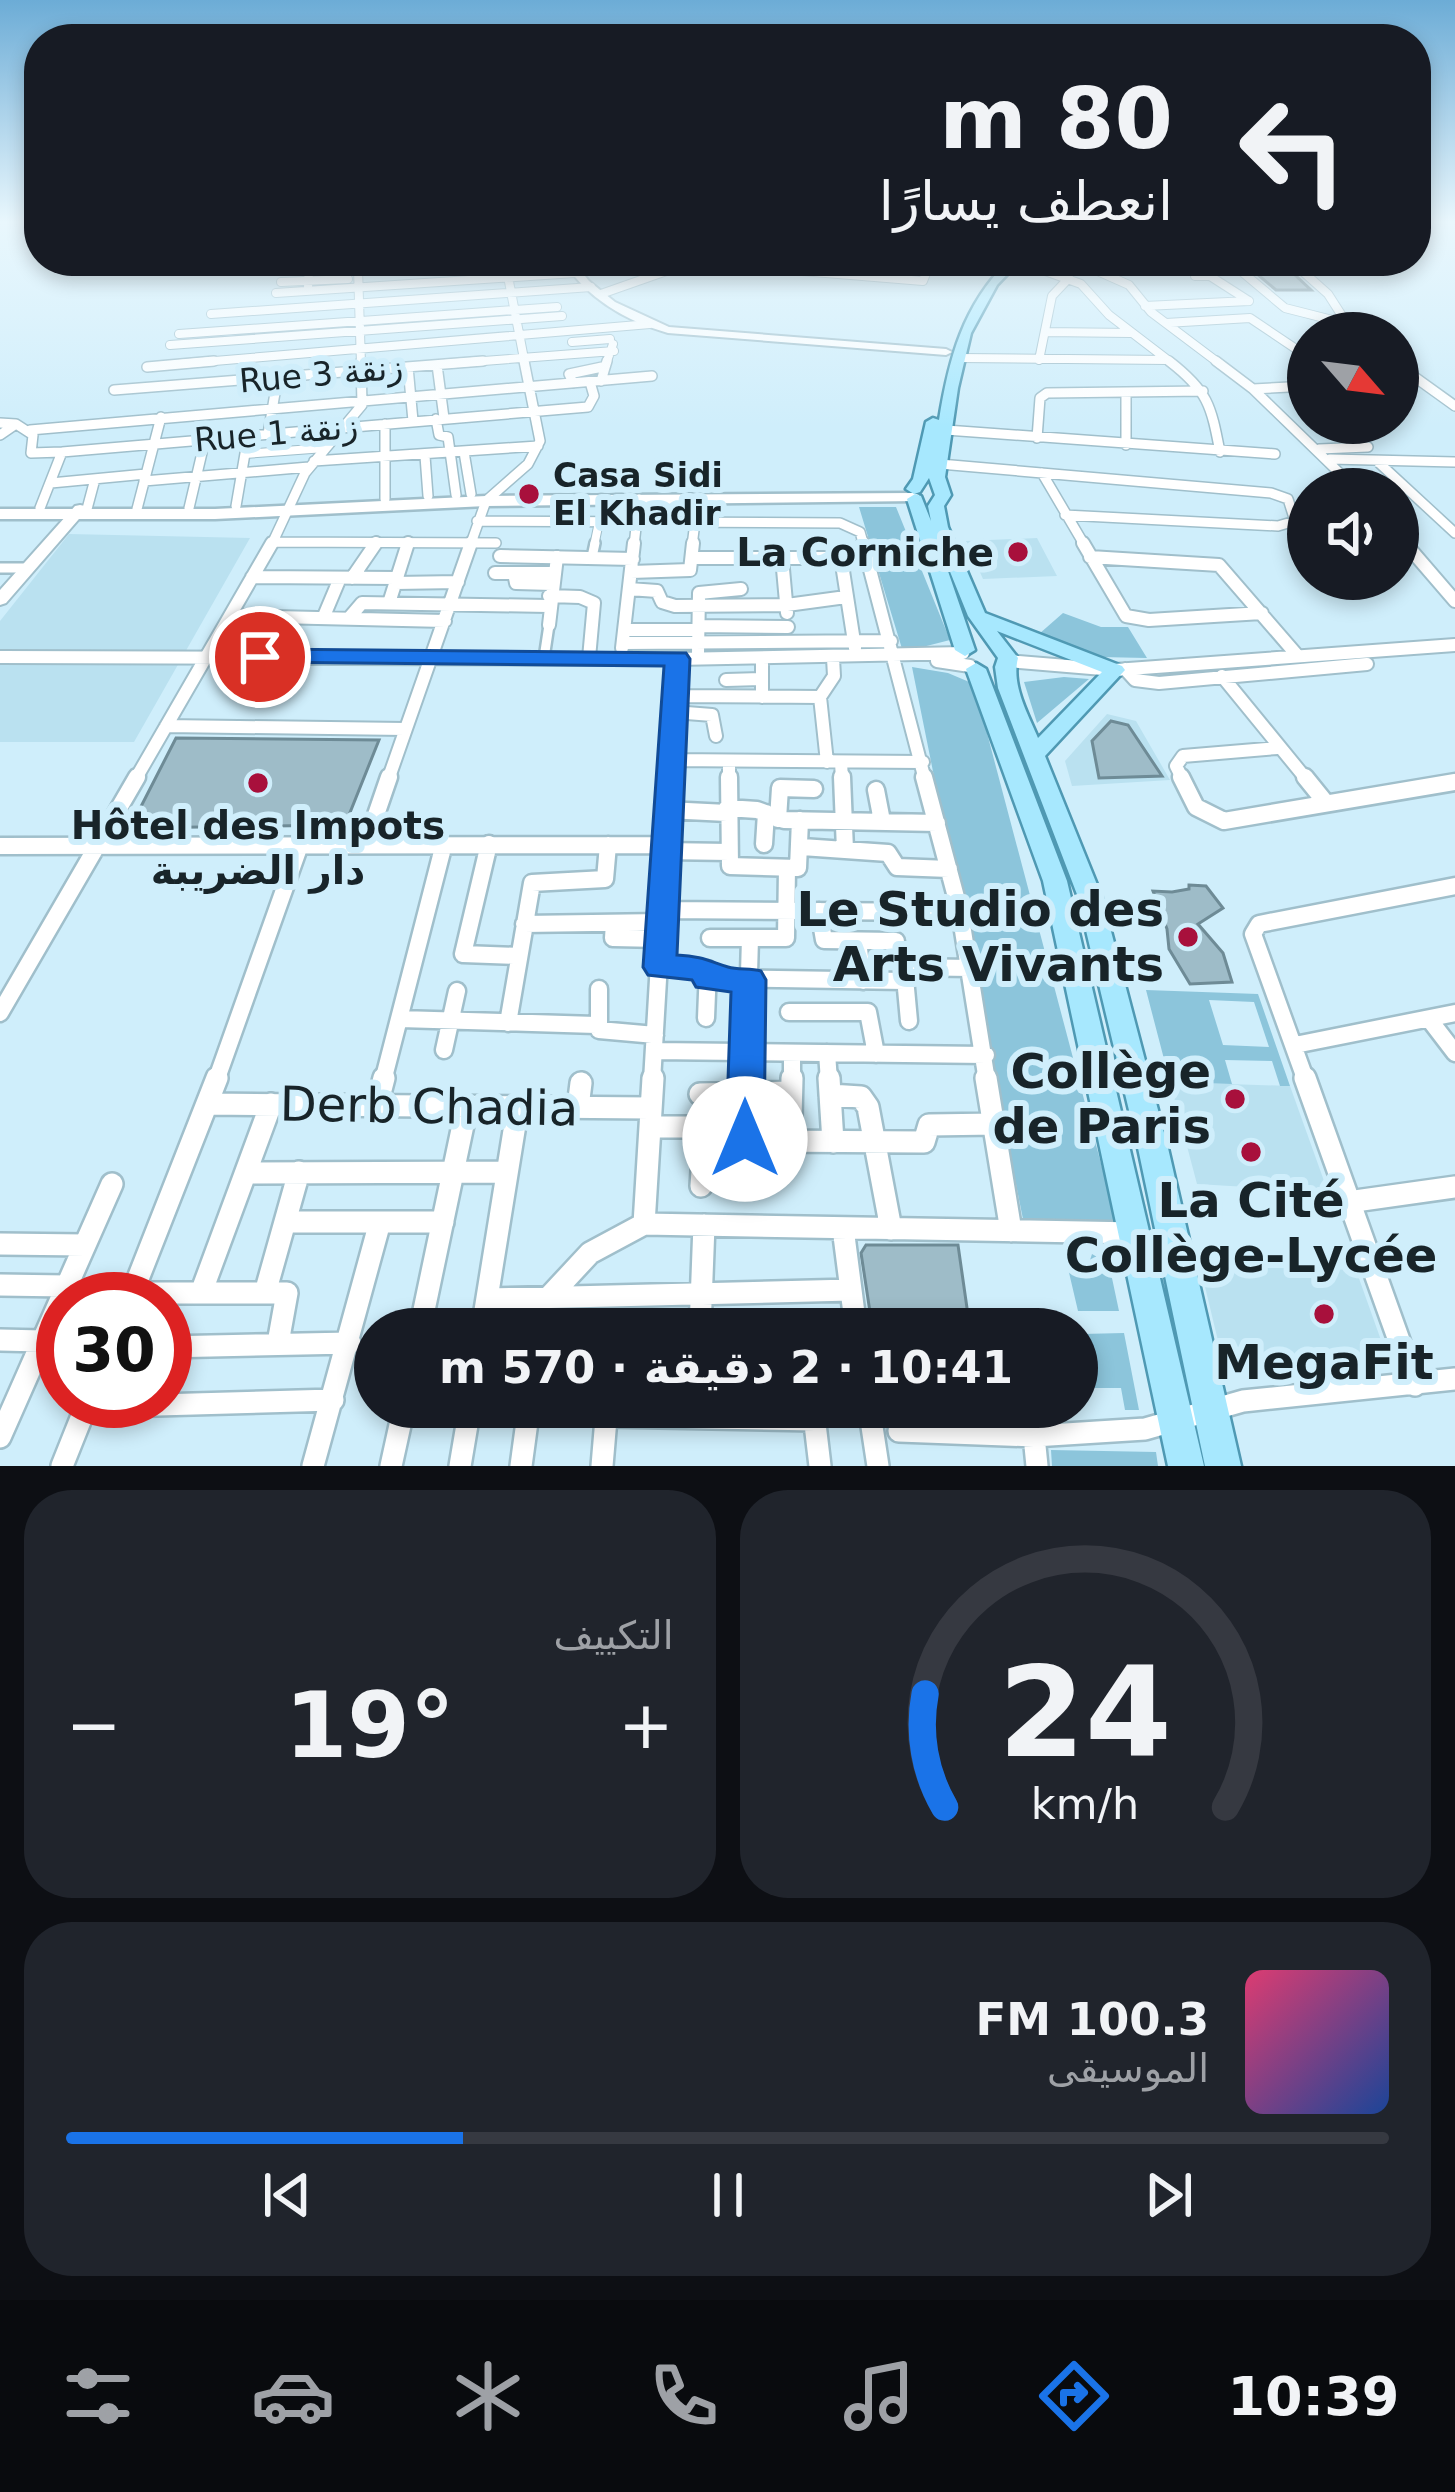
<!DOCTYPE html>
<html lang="ar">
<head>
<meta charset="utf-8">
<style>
	:root { --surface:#171b24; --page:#20242c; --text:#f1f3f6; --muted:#9ea1a6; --line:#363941; --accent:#1a73e8 }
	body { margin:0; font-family:"DejaVu Sans",Cairo,sans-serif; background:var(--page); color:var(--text); direction:rtl; height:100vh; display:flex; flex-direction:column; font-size:45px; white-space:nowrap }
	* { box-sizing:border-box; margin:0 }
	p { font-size:39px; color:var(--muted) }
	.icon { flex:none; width:66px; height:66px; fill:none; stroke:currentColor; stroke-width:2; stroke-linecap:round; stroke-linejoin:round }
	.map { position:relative; height:1466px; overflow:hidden; direction:ltr }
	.panel { display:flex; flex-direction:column; gap:24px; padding:24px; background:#0d0f14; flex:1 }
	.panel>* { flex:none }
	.hud { position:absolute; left:24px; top:24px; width:1407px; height:252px; border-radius:48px; box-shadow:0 6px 18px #0003; direction:rtl; background:#171b24; color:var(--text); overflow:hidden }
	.needle { width:78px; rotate:118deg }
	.buttons { position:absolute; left:1287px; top:312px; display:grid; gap:24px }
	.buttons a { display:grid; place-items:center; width:132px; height:132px; border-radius:50%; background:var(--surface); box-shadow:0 6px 18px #0003; font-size:60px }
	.speed { position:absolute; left:36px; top:1272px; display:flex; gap:24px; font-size:60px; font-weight:700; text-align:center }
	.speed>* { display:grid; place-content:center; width:156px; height:156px; border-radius:50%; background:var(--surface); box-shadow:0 6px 18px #0003; line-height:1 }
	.speed .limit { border:18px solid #d22; background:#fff; color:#111 }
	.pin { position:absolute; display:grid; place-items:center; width:102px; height:102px; color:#fff; margin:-51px; border:6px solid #fff; border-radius:50%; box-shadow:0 3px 12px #0007 }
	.me { position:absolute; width:132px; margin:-66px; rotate:0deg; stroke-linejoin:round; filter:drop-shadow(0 0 9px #0008) }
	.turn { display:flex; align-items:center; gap:42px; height:252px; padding:0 60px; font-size:54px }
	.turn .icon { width:156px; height:156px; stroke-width:2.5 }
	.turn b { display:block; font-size:84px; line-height:102px }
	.big { font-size:90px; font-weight:800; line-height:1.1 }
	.panel .widget { flex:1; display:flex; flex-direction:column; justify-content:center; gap:18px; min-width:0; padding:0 42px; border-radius:48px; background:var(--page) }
	.panel .dial { align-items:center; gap:0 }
	.dial svg { height:312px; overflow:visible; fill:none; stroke:var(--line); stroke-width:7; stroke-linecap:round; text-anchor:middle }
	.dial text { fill:var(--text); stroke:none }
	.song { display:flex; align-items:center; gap:36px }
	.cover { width:144px; height:144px; border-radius:18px; background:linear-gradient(135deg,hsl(340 70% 55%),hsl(220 70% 35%)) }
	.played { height:12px; border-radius:6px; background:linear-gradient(90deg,var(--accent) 30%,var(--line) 30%) }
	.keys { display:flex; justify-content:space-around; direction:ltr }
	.heat { display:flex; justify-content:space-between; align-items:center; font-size:66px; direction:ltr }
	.panel .tiles { flex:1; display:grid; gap:24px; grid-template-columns:1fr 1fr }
	.widget:last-child { grid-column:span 2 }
	.trip { position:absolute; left:354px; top:1308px; width:744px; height:120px; border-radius:60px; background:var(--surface); box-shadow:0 6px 18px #0003; font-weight:800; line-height:120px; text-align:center; direction:rtl }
	.dock { display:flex; height:192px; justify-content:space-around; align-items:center; background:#090b0e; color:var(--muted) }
	.dock .icon { width:84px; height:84px }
	.dock .active { color:var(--accent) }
	.dock b { font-size:54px; color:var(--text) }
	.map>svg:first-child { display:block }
</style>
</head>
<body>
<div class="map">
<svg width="1455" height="1466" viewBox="0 0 1455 1466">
	<rect width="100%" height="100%" fill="#cfeefb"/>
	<!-- built -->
	<path fill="#bae1f0" d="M69,534l181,4 -116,204h-134v-121z
		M1037,538l20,38 -74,3 -17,-38z
		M1107,714l29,7 34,59 -98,6 -7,-25z
		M1170,1082l120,4 38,106 -131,-8z
		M1200,1266l156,4 26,73 -18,25h-124l-20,-19z"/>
	<!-- green -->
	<path fill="#8cc5db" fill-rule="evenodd" d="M859,507h37l54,133 -47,12z
		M1063,613l38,14h27l19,31 -47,-1 -61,-23z
		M912,667l36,6 26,11 143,540 -94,-5z
		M1064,677l25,2 -52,44 -13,-41z
		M1146,990l112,4 32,92h-10l-8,-25 -47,-1 7,24 -62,-2zM1209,1000l45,2 15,45 -46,-2z
		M1092,1254l17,10 10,47h-41l-11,-47 22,-1z
		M1124,1333l15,77h-14l-4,-22h-27l-12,-54z
		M1051,1450l105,2 2,14h-106z"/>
	<!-- building -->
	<path fill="#9ebcc8" stroke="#6e8b96" stroke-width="3" d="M1263,261h17l31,29h-35l-32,-27 22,1z
		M1111,721l17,4 34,51 -63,2 -7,-37z
		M176,738l203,2 -34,85 -215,3z
		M1189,885l17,1 17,22 -25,16 25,29 9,29 -42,2 -21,-35 -2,-20 -14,-38 19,1 17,-3z
		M866,1245h92l12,84h-79l-1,-18 -20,1 -9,-59z"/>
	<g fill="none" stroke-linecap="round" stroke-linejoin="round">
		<defs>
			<path id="pedestrian-far1" d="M245,454l80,-6
				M594,546l5,-24"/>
			<path id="pedestrian" d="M592,557l3,-14
				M0,568h27
				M544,658l5,-33"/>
			<path id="minor-far4" d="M272,261h31
				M505,261l20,103
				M805,261l124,9
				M937,261l58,5
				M1075,261l54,24 22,27 69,52
				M1229,261l56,47 59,15
				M1291,261l37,33 25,39
				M693,262l230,19 8,-20
				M1026,264l55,20 28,31 64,49
				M357,269l114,-8
				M460,271l109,-8
				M1105,273l74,-12
				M1195,276h15l39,25
				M281,282l67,-3
				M308,288l1,-27
				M276,293l299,-20
				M601,294l94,-33
				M1145,306l104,-5
				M211,314l380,-27
				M1166,323l84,-5 58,39
				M1045,332l86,1
				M179,334l378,-27
				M572,342l38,-3
				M170,345l392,-29
				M958,358l210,2
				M1039,360l13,-64 17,-18
				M179,364l471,-40
				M361,364l-3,-95 7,-8
				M444,364l170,-13
				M606,364l7,-20"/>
			<path id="minor-far3" d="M1169,361c39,30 42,44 51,91
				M1216,361l37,28 103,100
				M437,365l7,53
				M1398,365l57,41
				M147,367l67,-6
				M408,367l5,54
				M601,381l6,-20
				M573,383l-4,-9 33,-7
				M1253,389l55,-3
				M114,390l369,-29
				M1126,392v53
				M436,419l3,16 9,2 8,58
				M0,423l16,1 -16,11
				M16,424l17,11 -2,18 31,-1 526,-45 6,-11 -4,-14
				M385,424v75
				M30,430l622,-54
				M946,430l329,24
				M268,434l7,-41
				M1037,438l3,-40 7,-5 156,-2
				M1319,449l49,-2
				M464,452l7,42
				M425,456l3,40
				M1330,459l125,3
				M314,461l224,-15
				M1377,461l78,72
				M940,464l331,29 17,6 7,22 -17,5 -213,-11
				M1042,473l43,73
				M144,481l165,-14
				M51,483l95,-9
				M236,506l12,-70
				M40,508l22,-56
				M189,508l16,-68
				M87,509l8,-30
				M137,509l24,-92
				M477,521l363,2 20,9 4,14
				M1398,535l10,11
				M273,542l223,1
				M271,546l34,-73 57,-68 -1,-44
				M470,546l16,-45 42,-37 12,-23 -16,-80
				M634,546l5,-47
				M692,546l3,-24"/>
			<path id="minor-far2" d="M863,543l62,237
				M1083,543l43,73 23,4 113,-7
				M1405,543l50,58
				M500,556l133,3
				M1090,557l129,8 77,89
				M693,558h174
				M782,558l5,55
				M841,558l14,90
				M631,572l59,-2 3,-27
				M495,573h59
				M514,573l2,10 36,1
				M252,577l145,1
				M352,578l24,-35
				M395,583l63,-1
				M629,589l28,2 5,11 13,4 112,-1 59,-8
				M549,596l31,1 14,6 -5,55
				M389,603l19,-60
				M230,616l215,5
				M324,616l16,-38
				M350,617l12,-14 186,3
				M549,625l8,-68
				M698,626l90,1
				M624,630h74
				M623,643l268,-2
				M622,648l12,-105
				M698,653l1,-60 42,-4
				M0,657l677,2 286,-6
				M762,658v39
				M937,661l33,5
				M1008,661l107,9 340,-25
				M1125,669l10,11 24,3 208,-19
				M1222,676l85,104
				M726,680l35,-1
				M675,696l145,1
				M674,712l38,3 4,21
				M166,726l239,3
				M671,760l252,2
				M729,761v19
				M827,762l-7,-65 14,-21 -1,-18
				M841,762l1,18
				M135,780l137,-237
				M388,780l83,-237
				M670,780l7,-121
				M1183,780l-7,-14 7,-10 94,-8"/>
			<path id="minor-far1" d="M729,777l1,89 68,2 2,-48
				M842,777l3,73
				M924,777l36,135 27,169
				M1181,777l15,30 28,14 231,-39
				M1305,777l21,26
				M876,790l6,31
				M727,808l30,2 27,10 153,3
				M667,810l60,3
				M778,819l2,-31 34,1
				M366,844l23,-67
				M489,844l-26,110 56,2
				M764,844l2,-31
				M0,846l664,-1
				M802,847l86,6 9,14 52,2
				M664,851l65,1
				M662,910l298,2
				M819,911l5,29 72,1
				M614,923l-1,15 47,1
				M524,924l137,-2
				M710,938h76l1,-70
				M858,941l5,40
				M660,967l48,2 -2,49
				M708,978l197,3
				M599,989v41l56,5
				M789,1012h79l8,42
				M0,1013l137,-236
				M400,1019l196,6
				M1429,1019l26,34
				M909,1021l-5,-54 66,1
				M508,1023l24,-140 73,-4 3,-34
				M1295,1045l160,-32
				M444,1050l13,-59
				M654,1051l332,4
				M827,1053l2,28
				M216,1081l84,-236
				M383,1081l61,-237
				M652,1081l18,-304
				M746,1081l4,-143
				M792,1081v-28
				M1306,1081l-53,-147 6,-10 196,-38"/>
			<path id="minor" d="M747,1078l-2,63 179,1 5,-17 66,-1
				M829,1078l4,64
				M986,1078l25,153
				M1305,1078l110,307
				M700,1094l91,-2
				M830,1095l31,2 7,10 23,122
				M208,1104l442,4
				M377,1105l7,-27
				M578,1107l3,-24
				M791,1118l1,-40
				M650,1127h95
				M247,1173l260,-1
				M701,1186l4,-59
				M1348,1202l107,-15
				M286,1222h157
				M644,1224l9,-146
				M843,1228l13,101
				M0,1244l85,1
				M0,1285l66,1
				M132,1293h155l-9,50
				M201,1293l70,-189
				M265,1293l34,-121
				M549,1297l41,-44 54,-29 492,9
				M130,1299l87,-221
				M487,1299l364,-9
				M420,1329l47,-223
				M482,1329l36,-223
				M700,1329l4,-104
				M826,1329l28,-14
				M0,1340l42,1
				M165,1347l185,-4
				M86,1407l247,-7
				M813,1407l7,59
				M869,1407l9,59
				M607,1416l208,4
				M899,1431l135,5 111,-7 98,-28 212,-22
				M1034,1436l3,30
				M0,1437l112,-253
				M62,1466l26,-65
				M313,1466l67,-244
				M391,1466l13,-59
				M460,1466l10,-59
				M521,1466l8,-59
				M602,1466l5,-59"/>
			<path id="tertiary" d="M563,261h10l16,20 26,21 54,25 277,22 6,3 -6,3 -278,-22c-42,-12 -81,-35 -105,-72z
				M80,505l5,1v6l-79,91 -6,2v-15l75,-84z"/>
			<path id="secondary" d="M913,493l6,2v6l-433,5 -271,13h-215v-10h215l271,-13z"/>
			<path id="primary" d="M1008,261h12l-23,24 -26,48 -13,55 -13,89 6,18 -7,11 4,21 37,86 137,53 3,4 -80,86 57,141 66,251 73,318h-36l-67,-318 -60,-251 -80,-209 -3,-21 3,-9 -30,-42 -30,-74 37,108 -10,6 -10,-6 -48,-151 8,-5 6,2 10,25 -3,-15 7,-11 -6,-17 -9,14 -6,2 -8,-5 7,-10 13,-57 7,-4 6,2c10,-62 24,-114 69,-159zM997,631l105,41 -64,66c-10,-24 -27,-53 -20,-80z
				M976,663l10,6 81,212 137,585h-36l-125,-585 -77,-212z"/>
		</defs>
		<!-- pedestrian-far1 casing -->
		<use href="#pedestrian-far1" stroke="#a0bfcb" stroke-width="10"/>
		<!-- pedestrian casing -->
		<use href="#pedestrian" stroke="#a0bfcb" stroke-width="14"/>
		<!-- minor-far4 casing -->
		<use href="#minor-far4" stroke="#a0bfcb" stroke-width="10"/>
		<!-- minor-far3 casing -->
		<use href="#minor-far3" stroke="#a0bfcb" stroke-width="12"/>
		<!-- minor-far2 casing -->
		<use href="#minor-far2" stroke="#a0bfcb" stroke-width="16"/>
		<!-- minor-far1 casing -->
		<use href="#minor-far1" stroke="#a0bfcb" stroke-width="21"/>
		<!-- minor casing -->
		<use href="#minor" stroke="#a0bfcb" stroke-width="26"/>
		<!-- tertiary casing -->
		<use href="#tertiary" stroke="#a0bfcb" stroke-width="4"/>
		<!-- secondary casing -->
		<use href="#secondary" stroke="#a0bfcb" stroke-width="5"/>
		<!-- primary casing -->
		<use href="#primary" stroke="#4f99b3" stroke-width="5"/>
		<!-- pedestrian-far1 -->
		<use href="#pedestrian-far1" stroke="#fff" stroke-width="8"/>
		<!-- pedestrian -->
		<use href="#pedestrian" stroke="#fff" stroke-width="9"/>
		<!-- minor-far4 -->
		<use href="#minor-far4" stroke="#fff" stroke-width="8"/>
		<!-- minor-far3 -->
		<use href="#minor-far3" stroke="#fff" stroke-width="9"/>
		<!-- minor-far2 -->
		<use href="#minor-far2" stroke="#fff" stroke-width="12"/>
		<!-- minor-far1 -->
		<use href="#minor-far1" stroke="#fff" stroke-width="16"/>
		<!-- minor -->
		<use href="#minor" stroke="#fff" stroke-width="21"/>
		<!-- tertiary -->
		<use href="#tertiary" fill="#fff" fill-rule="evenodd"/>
		<!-- secondary -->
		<use href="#secondary" fill="#fff" fill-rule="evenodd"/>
		<!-- primary -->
		<use href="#primary" fill="#a7e8fe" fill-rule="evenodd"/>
	</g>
	<!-- sky -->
	<linearGradient id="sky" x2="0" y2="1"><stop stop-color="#6cacd6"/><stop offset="0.52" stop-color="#e9f7fd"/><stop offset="1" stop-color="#e9f7fd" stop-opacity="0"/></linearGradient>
	<rect width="1455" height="427" fill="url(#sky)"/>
	<!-- route -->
	<path fill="#1a73e8" stroke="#114b97" stroke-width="3" d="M260,649l426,4 4,6 -13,296c24,1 32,6 51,12 10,3 22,1 33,4l5,9 -2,159 -5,12 -14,4 -13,-4 -6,-12 5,-147 -35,-5 -4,-7 -44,-5 -5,-8 21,-301 -413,-4 -3,-5 3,-6z"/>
	<!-- markers -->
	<g fill="#a8103c" stroke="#cfeefb" stroke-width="4.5">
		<circle cx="529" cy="494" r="12"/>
		<circle cx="1018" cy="552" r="12"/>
		<circle cx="258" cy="783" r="12"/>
		<circle cx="1188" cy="937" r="12"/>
		<circle cx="1235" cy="1099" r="12"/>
		<circle cx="1251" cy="1152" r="12"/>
		<circle cx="1324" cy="1314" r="12"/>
	</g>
	<g text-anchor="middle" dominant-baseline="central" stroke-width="12" stroke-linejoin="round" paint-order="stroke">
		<!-- far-street labels -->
		<g font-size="33" fill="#182429" stroke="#cfeefb">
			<text transform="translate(321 374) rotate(-5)">Rue 3 زنقة</text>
			<text transform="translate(276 433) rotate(-5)">Rue 1 زنقة</text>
		</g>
		<!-- far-poi labels -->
		<g font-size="33" font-weight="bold" fill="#182429" stroke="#cfeefb" text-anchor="start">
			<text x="553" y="475">Casa Sidi<tspan x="553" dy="38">El Khadir</tspan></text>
		</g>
		<!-- poi labels -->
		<g font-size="39" font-weight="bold" fill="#182429" stroke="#cfeefb" text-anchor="end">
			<text x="994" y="552">La Corniche</text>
			<text x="258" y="825" text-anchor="middle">Hôtel des Impots<tspan x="258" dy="45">دار الضريبة</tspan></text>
		</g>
		<!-- near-poi labels -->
		<g font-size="48" font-weight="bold" fill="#182429" stroke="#cfeefb" text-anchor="end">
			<text x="1164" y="909">Le Studio des<tspan x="1164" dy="55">Arts Vivants</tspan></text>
			<text x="1211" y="1071">Collège<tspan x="1211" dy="55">de Paris</tspan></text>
			<text x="1251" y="1200" text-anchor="middle">La Cité<tspan x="1251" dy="55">Collège-Lycée</tspan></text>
			<text x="1324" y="1362" text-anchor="middle">MegaFit</text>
		</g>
		<!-- near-street labels -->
		<g font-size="48" fill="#182429" stroke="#cfeefb">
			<text transform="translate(429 1106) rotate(1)">Derb Chadia</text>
		</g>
	</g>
</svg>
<div class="buttons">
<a><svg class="needle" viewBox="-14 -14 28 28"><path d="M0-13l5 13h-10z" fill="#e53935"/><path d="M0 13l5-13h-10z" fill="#9ea1a6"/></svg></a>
<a><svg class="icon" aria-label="sound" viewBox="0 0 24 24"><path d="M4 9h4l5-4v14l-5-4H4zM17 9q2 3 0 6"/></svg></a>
</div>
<div class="speed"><div class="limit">30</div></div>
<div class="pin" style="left:260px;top:657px;background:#d93025"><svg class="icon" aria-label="arrive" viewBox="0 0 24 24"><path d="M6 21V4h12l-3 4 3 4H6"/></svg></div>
<svg class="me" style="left:745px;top:1139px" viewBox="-20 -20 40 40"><circle r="19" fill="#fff"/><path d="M0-13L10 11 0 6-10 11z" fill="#1a73e8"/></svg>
<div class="trip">10:41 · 2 دقيقة · 570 m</div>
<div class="hud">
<div class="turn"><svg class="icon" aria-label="left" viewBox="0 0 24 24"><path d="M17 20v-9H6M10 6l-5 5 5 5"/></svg><div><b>80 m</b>انعطف يسارًا</div></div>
</div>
</div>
<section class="panel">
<div class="tiles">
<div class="widget dial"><svg viewBox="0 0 100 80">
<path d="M14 69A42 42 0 1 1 86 69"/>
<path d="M14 69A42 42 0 0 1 9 40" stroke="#1a73e8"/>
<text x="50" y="56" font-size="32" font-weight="700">24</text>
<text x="50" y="72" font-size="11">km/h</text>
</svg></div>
<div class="widget"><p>التكييف</p>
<div class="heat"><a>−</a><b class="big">19°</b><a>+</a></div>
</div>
<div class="widget">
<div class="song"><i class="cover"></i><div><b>100.3 FM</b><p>الموسيقى</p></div></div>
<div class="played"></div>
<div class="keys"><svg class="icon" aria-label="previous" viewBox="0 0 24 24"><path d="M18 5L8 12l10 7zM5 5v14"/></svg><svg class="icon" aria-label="pause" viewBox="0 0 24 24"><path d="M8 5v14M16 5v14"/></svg><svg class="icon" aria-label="next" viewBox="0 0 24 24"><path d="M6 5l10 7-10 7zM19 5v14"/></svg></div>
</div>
</div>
</section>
<nav class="dock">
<b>10:39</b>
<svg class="icon active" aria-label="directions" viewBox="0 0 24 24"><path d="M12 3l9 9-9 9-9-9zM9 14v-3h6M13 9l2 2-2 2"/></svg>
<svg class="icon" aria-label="music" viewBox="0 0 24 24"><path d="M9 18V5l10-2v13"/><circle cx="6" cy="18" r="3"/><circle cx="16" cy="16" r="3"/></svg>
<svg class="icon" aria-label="phone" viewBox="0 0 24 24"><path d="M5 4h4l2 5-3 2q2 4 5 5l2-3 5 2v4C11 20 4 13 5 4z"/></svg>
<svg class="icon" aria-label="climate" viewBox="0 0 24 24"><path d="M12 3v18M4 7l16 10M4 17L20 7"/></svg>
<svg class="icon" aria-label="car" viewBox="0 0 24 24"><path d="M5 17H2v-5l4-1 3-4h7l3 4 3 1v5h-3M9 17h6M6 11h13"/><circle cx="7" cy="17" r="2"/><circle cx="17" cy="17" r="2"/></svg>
<svg class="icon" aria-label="filters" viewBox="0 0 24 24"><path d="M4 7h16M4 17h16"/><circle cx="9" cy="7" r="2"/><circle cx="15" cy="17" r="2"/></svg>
</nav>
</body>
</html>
